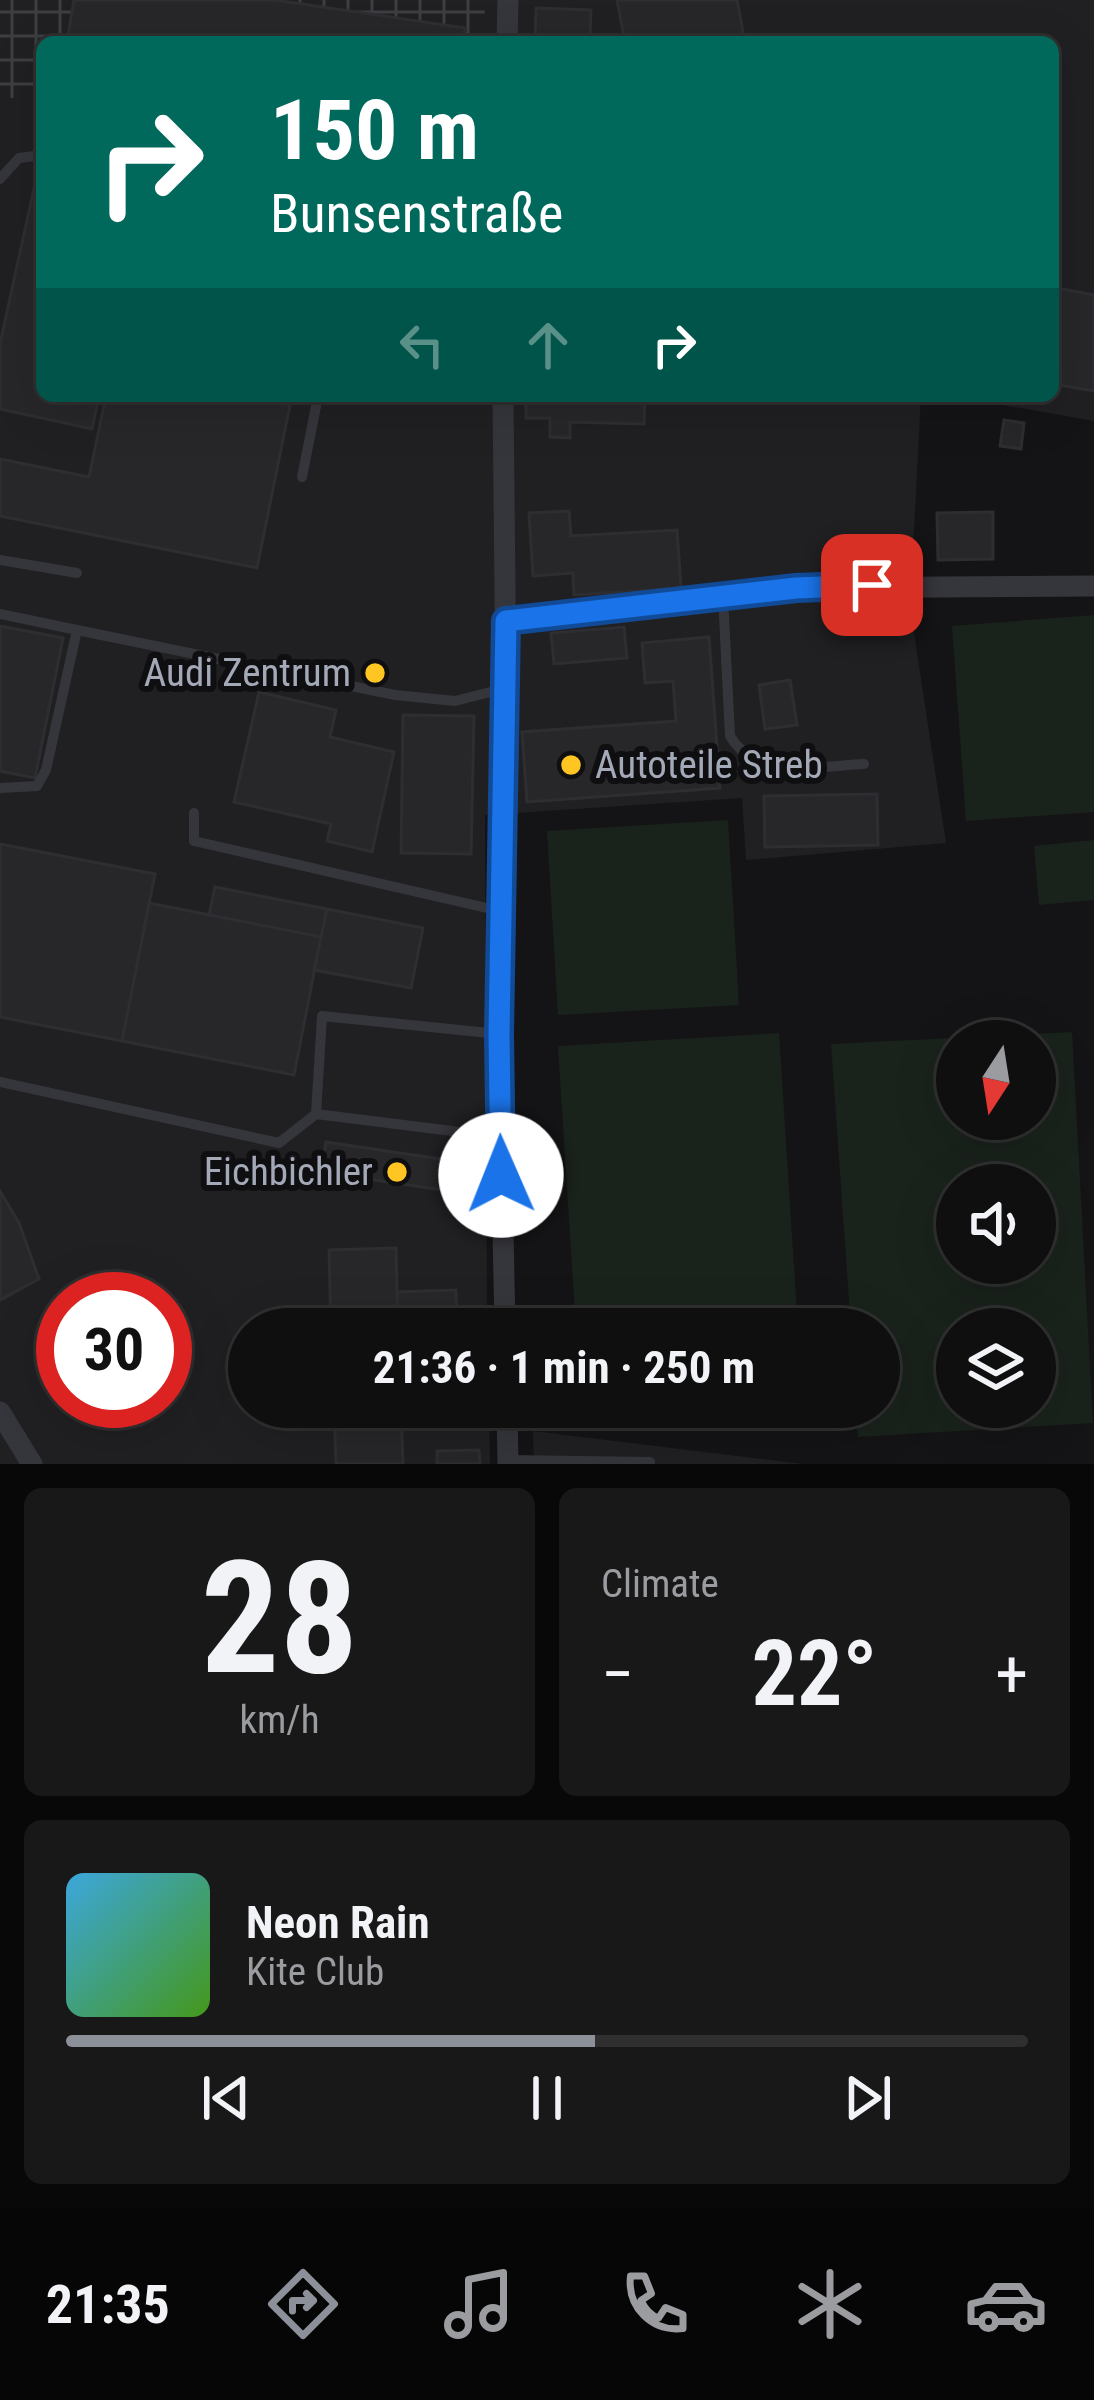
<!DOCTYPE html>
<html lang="en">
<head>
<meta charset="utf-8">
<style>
	:root { --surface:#0f0f10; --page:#181819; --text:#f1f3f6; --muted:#9b9c9f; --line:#2f2f30; --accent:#8c9099 }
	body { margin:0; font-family:"Roboto Condensed",sans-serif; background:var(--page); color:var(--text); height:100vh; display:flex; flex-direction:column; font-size:45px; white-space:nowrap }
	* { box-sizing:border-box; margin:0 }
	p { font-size:39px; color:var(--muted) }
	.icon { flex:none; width:66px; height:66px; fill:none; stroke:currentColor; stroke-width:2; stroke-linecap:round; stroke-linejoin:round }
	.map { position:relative; height:1464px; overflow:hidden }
	.drawer { display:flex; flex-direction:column; gap:24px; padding:24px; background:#080809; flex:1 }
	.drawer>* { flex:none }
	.guide { position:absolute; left:36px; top:36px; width:1023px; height:366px; border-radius:18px; box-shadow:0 12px 48px #0002,0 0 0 3px var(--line); background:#00695c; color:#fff; overflow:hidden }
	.needle { width:78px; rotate:192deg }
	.controls { position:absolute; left:936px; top:1020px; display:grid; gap:24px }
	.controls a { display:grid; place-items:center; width:120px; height:120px; border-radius:50%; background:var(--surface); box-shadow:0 12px 48px #0002,0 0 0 3px var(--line); font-size:60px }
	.speed { position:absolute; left:36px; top:1272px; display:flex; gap:24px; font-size:60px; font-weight:700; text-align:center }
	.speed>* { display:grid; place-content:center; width:156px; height:156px; border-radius:50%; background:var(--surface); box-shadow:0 12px 48px #0002,0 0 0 3px var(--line); line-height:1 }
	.speed .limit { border:18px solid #d22; background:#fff; color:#111 }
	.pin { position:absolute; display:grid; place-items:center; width:102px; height:102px; color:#fff; margin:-51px; border-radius:24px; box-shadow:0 6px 18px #0006 }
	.me { position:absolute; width:132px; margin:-66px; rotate:359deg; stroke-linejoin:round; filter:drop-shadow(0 0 9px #0008) }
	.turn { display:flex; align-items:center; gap:42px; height:252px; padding:0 36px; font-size:54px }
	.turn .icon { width:156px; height:156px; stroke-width:2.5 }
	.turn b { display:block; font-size:84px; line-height:102px }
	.lanes { display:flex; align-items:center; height:114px; padding:0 36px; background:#0003; justify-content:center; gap:60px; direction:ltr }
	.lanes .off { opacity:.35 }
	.big { font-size:90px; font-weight:700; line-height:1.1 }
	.drawer .widget { flex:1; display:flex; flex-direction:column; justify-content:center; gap:18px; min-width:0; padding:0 42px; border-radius:18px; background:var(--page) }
	.drawer .dial { align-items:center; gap:0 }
	.dial b { font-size:156px; line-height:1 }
	.song { display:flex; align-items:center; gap:36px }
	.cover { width:144px; height:144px; border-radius:18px; background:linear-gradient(135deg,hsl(200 70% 55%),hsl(100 70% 35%)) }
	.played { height:12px; border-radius:6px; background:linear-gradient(90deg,var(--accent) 55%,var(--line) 55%) }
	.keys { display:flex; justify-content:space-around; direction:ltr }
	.heat { display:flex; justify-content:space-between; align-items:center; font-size:66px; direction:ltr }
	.drawer .tiles { flex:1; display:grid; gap:24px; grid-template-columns:1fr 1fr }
	.widget:last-child { grid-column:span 2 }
	.trip { position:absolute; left:228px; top:1308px; width:672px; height:120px; border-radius:60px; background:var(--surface); box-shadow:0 12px 48px #0002,0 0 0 3px var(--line); font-weight:700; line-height:120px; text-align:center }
	.tab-bar { display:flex; height:192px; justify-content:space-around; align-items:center; background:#060606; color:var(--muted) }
	.tab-bar .icon { width:84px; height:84px }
	.tab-bar .current { color:var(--accent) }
	.tab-bar b { font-size:54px; color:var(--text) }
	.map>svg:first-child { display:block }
</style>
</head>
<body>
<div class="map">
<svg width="1094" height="1464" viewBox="0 0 1094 1464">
	<defs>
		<pattern id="industrial-grid" width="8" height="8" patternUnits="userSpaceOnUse" patternTransform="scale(3)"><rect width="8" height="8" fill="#202023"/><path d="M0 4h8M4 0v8" fill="none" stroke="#3d3e41"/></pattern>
	</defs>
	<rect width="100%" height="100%" fill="#141416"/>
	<!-- built -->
	<path fill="#202023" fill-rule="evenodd" d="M0,0h1094v421l-143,-25h102v-354h-1011v354h879l-11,211 36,236 -200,17 -4,-62 -257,17 2,514h-238v78h240l1,57h-490zM63,1299h102v102h-102z
		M533,1431l269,33h-268z"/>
	<!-- industrial -->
	<path fill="url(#industrial-grid)" d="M0,0h485l-1,42h-442v61l-42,-7z"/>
	<!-- green -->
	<path fill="#1a221c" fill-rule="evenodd" d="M1094,615v197l-128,9 -14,-195z
		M728,820l11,185 -181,10 -11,-184z
		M1094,840v60l-55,5 -5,-59z
		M1072,1032l21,391 -235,14 -2,-30h23v-78h-28l-20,-285zM1035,1041v78h-78v-78zM1035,1185v78h-78v-78zM1035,1329v78h-78v-78z
		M779,1033l19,296h-222l-18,-283z
		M581,1407h222v7l-221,14z"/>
	<!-- building -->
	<path fill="#27272a" stroke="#2e2e32" stroke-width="3" d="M74,0h201l190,28 -2,14h-396z
		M617,0h120l8,42h-120z
		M536,8l55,2 -1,32h-55z
		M36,179l6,1v216h57l-7,33 -92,-20v-65z
		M1053,287l41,8v96l-41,-7z
		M106,396h140l44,9 -33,163 -257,-52v-57l89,18z
		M526,396h119l-1,28 -74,-2v16l-20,-1v-19h-24z
		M1004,420l20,3 -3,26 -21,-3z
		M569,511l2,25 106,-6 4,58 -107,7 -1,-22 -40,3 -4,-63z
		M993,512v47l-55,1 -1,-47z
		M0,626l63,12 -28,140 -35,-7z
		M624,627l3,31 -73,6 -3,-31z
		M709,637l11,151 -193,14 -5,-70 154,-11 -3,-40 -28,2 -3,-40z
		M790,680l7,45 -32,4 -6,-44z
		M259,692l77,18 -6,27 64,15 -22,100 -45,-11 4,-17 -97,-22z
		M403,715l71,1 -3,138 -70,-1z
		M877,794l1,51 -113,2 -1,-51z
		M0,844l155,30 -33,167 -122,-24z
		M215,887l112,22 -6,28 -112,-22z
		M149,903l172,34 -27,138 -172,-34z
		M327,909l96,19 -12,60 -97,-18z
		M326,1142l135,20 -5,30 -135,-20z
		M0,1191l19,32 20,56 -39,21z
		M396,1248l2,81h-67l-2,-79z
		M456,1290l1,39h-59l-1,-37z
		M334,1407h67l2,57h-67z
		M479,1450l1,14h-43v-13z"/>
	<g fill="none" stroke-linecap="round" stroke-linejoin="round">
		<!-- lane -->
		<path stroke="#35353c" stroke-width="10" d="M0,179l19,-21 23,-3
			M302,477l16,-81
			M0,560l77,13
			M723,596l7,140c26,45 90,30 134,28
			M0,614l77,16
			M0,788l37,-2 9,-16 31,-140 318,65 60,6 51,-13
			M194,813v28l306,70
			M0,1082l279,61 37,-29 184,23
			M316,1114l6,-98 177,18
			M509,1460l141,2"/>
		<!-- street -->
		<path stroke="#35353c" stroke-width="21" d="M507,42l1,-42
			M503,396l3,292 -7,346 6,295
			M506,621l289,-33 299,-2
			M507,1407l1,57
			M0,1412l32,52"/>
	</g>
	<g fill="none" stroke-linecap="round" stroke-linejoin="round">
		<defs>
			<path id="route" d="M501,1175l-2,-141 7,-413 290,-33 76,-3"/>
		</defs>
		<!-- route casing -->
		<use href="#route" stroke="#114b97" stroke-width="30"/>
		<!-- route -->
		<use href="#route" stroke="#1a73e8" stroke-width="21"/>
	</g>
	<!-- markers -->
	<g fill="#ffc523" stroke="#0f0f11" stroke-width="4.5">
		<circle cx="375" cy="673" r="12"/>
		<circle cx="571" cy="765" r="12"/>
		<circle cx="397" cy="1172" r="12"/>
	</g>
	<g text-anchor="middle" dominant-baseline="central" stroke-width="12" stroke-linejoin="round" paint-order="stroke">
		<!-- poi labels -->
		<g font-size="39" fill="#a4a9b8" stroke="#0f0f11" text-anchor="end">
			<text x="351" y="673">Audi Zentrum</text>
			<text x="595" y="765" text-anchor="start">Autoteile Streb</text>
			<text x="373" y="1172">Eichbichler</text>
		</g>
	</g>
</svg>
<div class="controls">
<a><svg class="needle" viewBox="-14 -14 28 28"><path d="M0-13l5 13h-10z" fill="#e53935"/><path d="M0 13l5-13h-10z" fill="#9b9c9f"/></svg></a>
<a><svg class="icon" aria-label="sound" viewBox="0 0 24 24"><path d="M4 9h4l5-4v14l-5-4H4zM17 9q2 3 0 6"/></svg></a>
<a><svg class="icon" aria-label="layers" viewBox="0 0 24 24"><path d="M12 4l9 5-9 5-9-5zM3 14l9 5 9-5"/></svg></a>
</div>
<div class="speed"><div class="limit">30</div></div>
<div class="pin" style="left:872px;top:585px;background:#d93025"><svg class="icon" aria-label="arrive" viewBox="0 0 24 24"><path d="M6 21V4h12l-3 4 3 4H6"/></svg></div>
<svg class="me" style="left:501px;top:1175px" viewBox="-20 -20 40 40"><circle r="19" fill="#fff"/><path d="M0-13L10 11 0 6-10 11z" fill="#1a73e8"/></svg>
<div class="trip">21:36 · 1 min · 250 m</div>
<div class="guide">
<div class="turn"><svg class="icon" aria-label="right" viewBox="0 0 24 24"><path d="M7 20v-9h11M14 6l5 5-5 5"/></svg><div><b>150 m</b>Bunsenstraße</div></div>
<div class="lanes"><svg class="icon off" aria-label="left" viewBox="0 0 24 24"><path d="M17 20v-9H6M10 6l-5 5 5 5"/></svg><svg class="icon off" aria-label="ahead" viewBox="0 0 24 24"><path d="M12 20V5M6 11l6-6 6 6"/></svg><svg class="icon" aria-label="right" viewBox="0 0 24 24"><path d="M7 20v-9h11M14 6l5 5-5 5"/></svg></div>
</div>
</div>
<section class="drawer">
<div class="tiles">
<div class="widget dial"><b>28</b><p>km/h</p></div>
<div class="widget"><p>Climate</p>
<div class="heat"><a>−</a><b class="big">22°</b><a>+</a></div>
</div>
<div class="widget">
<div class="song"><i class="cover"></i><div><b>Neon Rain</b><p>Kite Club</p></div></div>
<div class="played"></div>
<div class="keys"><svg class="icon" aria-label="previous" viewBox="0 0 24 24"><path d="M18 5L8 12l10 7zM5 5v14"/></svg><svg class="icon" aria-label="pause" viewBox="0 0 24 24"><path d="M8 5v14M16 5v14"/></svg><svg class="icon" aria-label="next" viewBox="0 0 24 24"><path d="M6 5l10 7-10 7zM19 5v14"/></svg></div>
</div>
</div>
</section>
<nav class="tab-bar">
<b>21:35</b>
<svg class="icon current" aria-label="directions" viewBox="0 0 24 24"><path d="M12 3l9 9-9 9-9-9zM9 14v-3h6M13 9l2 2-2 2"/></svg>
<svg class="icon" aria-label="music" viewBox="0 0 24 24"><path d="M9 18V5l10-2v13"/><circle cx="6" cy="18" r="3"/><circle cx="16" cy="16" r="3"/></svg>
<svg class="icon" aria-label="phone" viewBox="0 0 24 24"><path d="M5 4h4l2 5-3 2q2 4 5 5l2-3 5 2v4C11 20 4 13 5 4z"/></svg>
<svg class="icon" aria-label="climate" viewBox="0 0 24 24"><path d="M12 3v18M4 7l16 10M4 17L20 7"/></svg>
<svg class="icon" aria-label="car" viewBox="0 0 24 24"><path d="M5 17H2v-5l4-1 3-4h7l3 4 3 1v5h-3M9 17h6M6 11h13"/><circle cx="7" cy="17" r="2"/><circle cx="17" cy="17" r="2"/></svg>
</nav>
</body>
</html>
